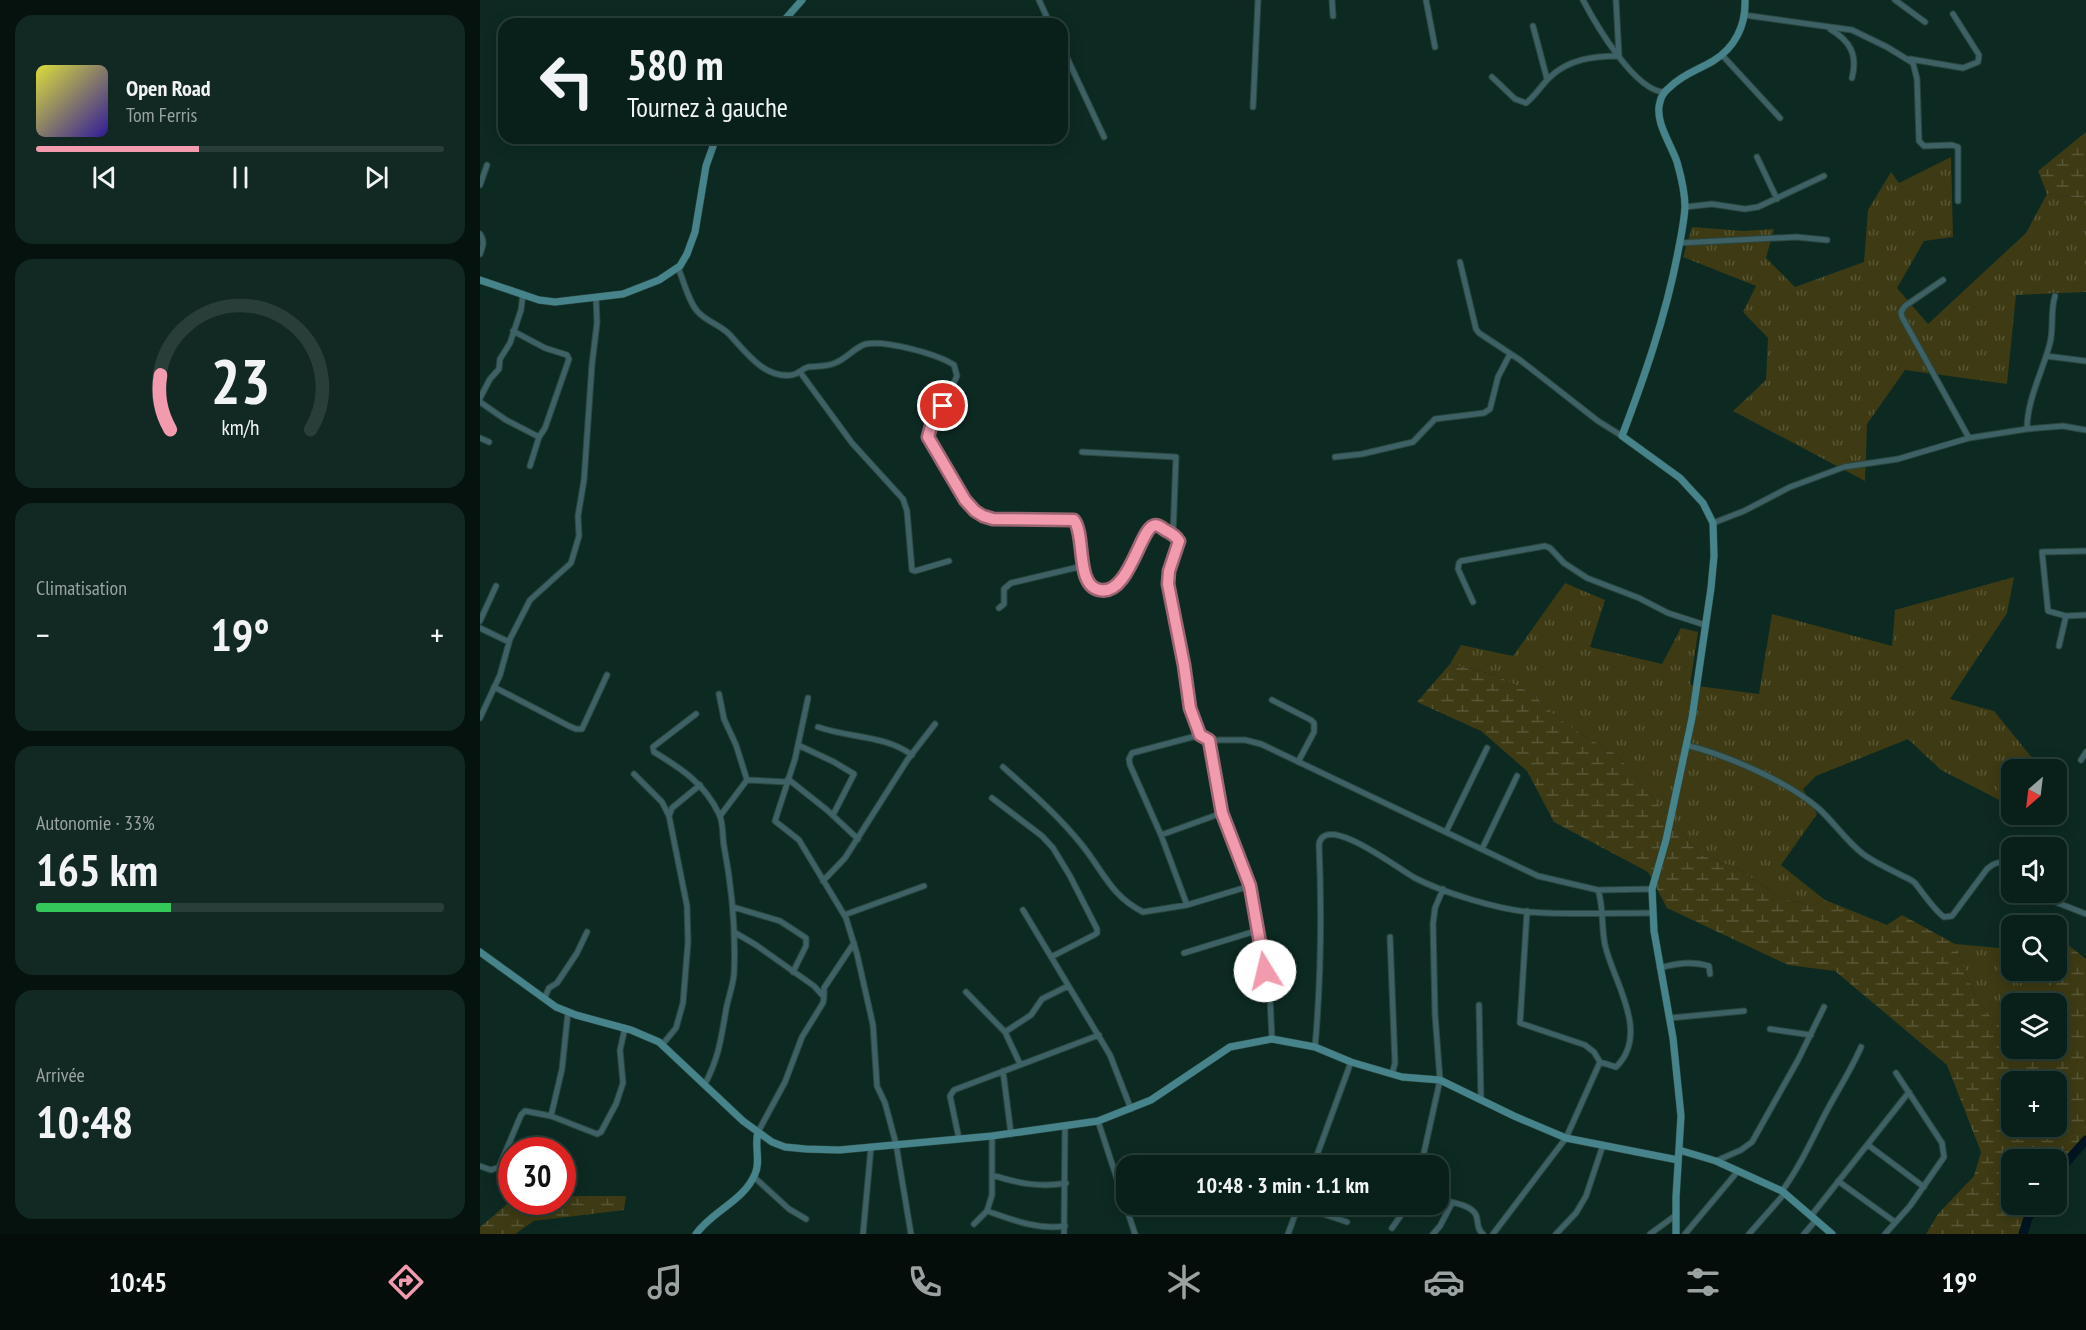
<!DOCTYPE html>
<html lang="fr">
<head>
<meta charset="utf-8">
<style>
	:root { --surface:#09201a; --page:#122823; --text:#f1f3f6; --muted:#99a3a2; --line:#293e39; --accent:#f29aae }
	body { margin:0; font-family:"PT Sans Narrow",sans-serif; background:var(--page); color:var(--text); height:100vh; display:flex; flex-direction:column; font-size:22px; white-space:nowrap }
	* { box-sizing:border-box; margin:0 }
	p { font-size:20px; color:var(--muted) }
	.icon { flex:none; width:33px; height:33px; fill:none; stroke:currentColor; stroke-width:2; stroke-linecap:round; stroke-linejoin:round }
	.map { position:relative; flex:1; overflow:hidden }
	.details { display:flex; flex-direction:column; gap:15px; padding:15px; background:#05120e; width:480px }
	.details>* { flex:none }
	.hud { position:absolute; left:18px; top:18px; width:570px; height:126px; border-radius:18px; box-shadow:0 3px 15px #0003,0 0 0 2px var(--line); background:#09201a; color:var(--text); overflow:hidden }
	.needle { width:39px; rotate:208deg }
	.buttons { position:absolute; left:1521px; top:759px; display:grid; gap:12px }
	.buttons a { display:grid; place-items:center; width:66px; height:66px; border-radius:12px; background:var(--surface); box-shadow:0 3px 15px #0003,0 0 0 2px var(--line); font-size:30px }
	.speed { position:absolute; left:18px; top:1137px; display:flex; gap:12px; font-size:30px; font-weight:700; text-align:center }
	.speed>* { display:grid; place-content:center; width:78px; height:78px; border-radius:50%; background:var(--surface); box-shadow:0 3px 15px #0003,0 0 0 2px var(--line); line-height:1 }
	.speed .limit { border:9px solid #d22; background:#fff; color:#111 }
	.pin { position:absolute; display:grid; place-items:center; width:51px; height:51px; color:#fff; margin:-26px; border:3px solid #fff; border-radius:50%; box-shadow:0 2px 6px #0007 }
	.me { position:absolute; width:66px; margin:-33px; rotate:351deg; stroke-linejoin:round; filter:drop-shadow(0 0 4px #0008) }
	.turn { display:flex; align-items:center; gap:21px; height:126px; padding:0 30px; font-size:27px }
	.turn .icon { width:78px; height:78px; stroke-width:2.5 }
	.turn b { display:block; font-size:42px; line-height:51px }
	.big { font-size:45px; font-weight:700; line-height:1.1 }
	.details .widget { flex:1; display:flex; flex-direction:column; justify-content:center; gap:9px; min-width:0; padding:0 21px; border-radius:18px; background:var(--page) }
	.details .dial { align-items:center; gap:0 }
	.dial svg { height:156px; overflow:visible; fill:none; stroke:var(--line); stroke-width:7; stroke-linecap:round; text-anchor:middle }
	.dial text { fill:var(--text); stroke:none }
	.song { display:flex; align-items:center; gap:18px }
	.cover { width:72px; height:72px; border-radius:9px; background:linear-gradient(135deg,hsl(60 70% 55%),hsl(250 70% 35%)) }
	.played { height:6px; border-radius:3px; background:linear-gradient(90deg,var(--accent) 40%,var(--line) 40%) }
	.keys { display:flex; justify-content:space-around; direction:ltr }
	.heat { display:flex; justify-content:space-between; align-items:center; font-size:33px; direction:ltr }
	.charge { height:9px; border-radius:4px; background:linear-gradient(90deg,#34c759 33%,var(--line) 0) }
	.trip { position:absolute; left:636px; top:1155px; width:333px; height:60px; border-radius:18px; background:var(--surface); box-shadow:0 3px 15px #0003,0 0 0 2px var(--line); font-weight:700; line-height:60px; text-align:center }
	.tabs { display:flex; height:96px; justify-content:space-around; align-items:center; background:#040d0a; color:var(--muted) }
	.tabs .icon { width:42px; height:42px }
	.tabs .active { color:var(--accent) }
	.tabs b { font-size:27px; color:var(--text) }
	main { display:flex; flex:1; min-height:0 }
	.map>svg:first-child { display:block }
</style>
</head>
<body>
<main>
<section class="details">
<div class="widget">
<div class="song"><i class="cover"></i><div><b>Open Road</b><p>Tom Ferris</p></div></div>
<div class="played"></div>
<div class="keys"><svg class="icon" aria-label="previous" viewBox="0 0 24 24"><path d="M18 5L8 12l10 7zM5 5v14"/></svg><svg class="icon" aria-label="pause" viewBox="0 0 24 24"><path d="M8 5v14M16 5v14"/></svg><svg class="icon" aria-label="next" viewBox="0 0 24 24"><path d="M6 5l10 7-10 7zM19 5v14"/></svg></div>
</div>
<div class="widget dial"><svg viewBox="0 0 100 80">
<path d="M14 69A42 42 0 1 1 86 69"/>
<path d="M14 69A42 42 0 0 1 9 41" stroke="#f29aae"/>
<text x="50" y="56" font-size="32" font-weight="700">23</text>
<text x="50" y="72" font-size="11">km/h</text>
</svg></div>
<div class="widget"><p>Climatisation</p>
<div class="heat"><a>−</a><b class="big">19°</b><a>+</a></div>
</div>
<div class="widget"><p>Autonomie · 33%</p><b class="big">165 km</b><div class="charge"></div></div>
<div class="widget"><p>Arrivée</p><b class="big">10:48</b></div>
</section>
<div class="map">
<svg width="1606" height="1234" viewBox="0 0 1606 1234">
	<defs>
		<pattern id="grass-tufts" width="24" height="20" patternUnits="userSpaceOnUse" patternTransform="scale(1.5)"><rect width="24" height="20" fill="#3d3a14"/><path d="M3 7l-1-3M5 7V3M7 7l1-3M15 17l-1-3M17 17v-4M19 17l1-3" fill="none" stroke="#585636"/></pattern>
		<pattern id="wetland-marsh" width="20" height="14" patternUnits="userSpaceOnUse" patternTransform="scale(1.5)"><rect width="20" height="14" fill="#3d3a14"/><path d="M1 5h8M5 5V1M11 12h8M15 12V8" fill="none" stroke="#585636"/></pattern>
	</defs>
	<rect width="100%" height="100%" fill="#0c2a22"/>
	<!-- grass -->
	<path fill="url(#grass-tufts)" d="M1471,157l2,80 -29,4 -27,47 31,36 98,-91 21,-39 39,5v93l-70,3 -9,89 -102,-14 -38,54 -2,57 -132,-70 33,-31 2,-42 -25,-26 13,-26 -73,-29 9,-30 52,4 30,-2 -8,29 29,29 69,-25 4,-52 23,-38 8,11z
		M1534,577l-7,36 -57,86 44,12 47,58 -29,1 -1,36 -70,-36 -33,-31 -92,37 -13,13 14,25 -36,51 44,35 -13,6 -29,-7 -46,-31 -36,-13 -84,-100 -39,-23 -23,-16 -21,-21 -38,-20 -46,-11 11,-19 52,11 52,-73 40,17 -15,47 72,17 19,-36 17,4 -8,53 69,9 13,-80 120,32 3,-36z
		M1475,944l56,5 1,21 42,1 -5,32 -37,1 -1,21 -17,-4 -19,-25z"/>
	<!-- wetland -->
	<path fill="url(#wetland-marsh)" fill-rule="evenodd" d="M1606,132v67l-39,-5 -9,-23z
		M970,664l46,11 38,20 21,21 23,16 39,23 84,100 36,13 46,31 29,7 13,-6 62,25 15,-10 53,29 20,52 19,25 17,4 1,23h44v-44l-7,-1 5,-32 2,-1 1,-34 29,23v181l-29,34 -1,-14h-44v44l25,1 -9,13 -5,16h-97l12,-20 36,-38 7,-24 -34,-87 -112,-94 -47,-6 -121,-57 -19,-36 -94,-50 -27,-51 -46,-40 -64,-29zM1532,1082h44v44h-44z
		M83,1196h63l-2,14 -90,11 -19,13h-35v-7l31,-26 51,1z"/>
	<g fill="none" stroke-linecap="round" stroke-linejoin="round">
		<!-- river -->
		<path stroke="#011420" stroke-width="9" d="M1576,1174l30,-34
			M1543,1234l5,-16 9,-14"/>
		<defs>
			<path id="street" d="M559,0l11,24
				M852,0l1,16
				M946,0l9,47
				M1103,0c13,25 52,91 81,92
				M1415,0l30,22
				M1264,15l108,15 35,17 26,16 4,16 2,62 5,5 28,-1 6,2v54
				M1053,26l14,53
				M1350,29c20,12 28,25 22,49
				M582,47l42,90
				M1242,55l58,63
				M1430,59l53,9 15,-6 1,-7 -26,-41
				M1012,77l23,22 11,4c9,-7 15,-17 23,-25 19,-19 45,-22 70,-22l-3,-56
				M773,107l5,-107
				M1277,157l20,42
				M0,185l7,-20
				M1205,207l27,-3 33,5 13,-2 66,-31
				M0,234c5,7 3,12 0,20
				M1200,243l116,-6 31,3
				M980,262l16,67 3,4 41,27 78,61 24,15
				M198,268c6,13 11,36 21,45 9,9 21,12 30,21 16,17 35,45 63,41 7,-1 9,-6 16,-8 9,-1 18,0 27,-4 11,-4 20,-16 31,-19 20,-4 71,10 88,21l3,11c-6,15 -32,53 -28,66 12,18 31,56 46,69 5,4 12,6 18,8l81,1c14,19 1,51 20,68 37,14 44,-63 62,-63 4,0 8,4 12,6 6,4 10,6 11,13l-10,27 -1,13 16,81 6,43 10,27 9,5h36l16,4 277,132 60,14 54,-1
				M1463,280l-38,26 -4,6 1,5 67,121
				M33,331l32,17 22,7 2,4 -24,69 -6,9 -9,29
				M1566,356l40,5
				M320,372l52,71 51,56 4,12 5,59 3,1 34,-10
				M0,398l10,-19 9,-10 1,-10 10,-16 11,-33 2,-16
				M0,402l26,18 33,17
				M1547,429c0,-30 16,-58 23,-86 4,-15 0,-32 5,-47
				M0,438l9,4
				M602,452l94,5 -3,78
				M855,457l27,-3 51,-12 22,-23 49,-6 6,-4 8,-32 12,-23
				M1233,523l31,-12 46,-24 54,-20 54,-8 71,-21 58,-9 36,-3 23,4
				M993,602l-15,-33 1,-6 2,-2 84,-15 5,2 14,15 23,15 52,20 29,15 37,12
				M519,608l5,-4v-15l7,-6 72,-17
				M1586,616l-18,-5 -6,-59 44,-1
				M0,621l16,-35
				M0,628l29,14
				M1579,646l7,-30 20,-1
				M14,687l75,39 7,3h6l25,-54
				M239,694l5,25 12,26 11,35
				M328,698l-13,61 -20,62 24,19 47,78 11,36 16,71 4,61 8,17 11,41 15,90
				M792,700l39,20 3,3v9l-16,30
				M216,714l-43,33 1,5c28,17 51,32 65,62 5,10 3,22 5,32 8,42 12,85 10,128 -1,12 -6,24 -8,36 -5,29 -7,47 -21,74
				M0,718l20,-43 10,-36 20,-39 41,-37 8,-27 -1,-20 6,-36 8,-116 5,-41 -1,-26
				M338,727c31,11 67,8 94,28
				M729,740l13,73 28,73 9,44 11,68 2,41
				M318,745l36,17 20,12 -21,41
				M1206,745c40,10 101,36 132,63 16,14 28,33 45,46 11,8 24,14 36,20 5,3 12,5 16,9 7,9 20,28 29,34l8,-1 35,-47c8,-7 15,-9 25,-3
				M1601,760l5,-8
				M523,767c28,25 56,49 79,78 21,26 29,51 61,67l44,-7 63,-19
				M154,774l28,28 7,14 18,90 1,36 -5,61 -7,25 -14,17
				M308,779l39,31 31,29
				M512,798l50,38 11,12 17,28 27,53v4l-3,2 -43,22
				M189,816l3,-8 28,-23
				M240,816l27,-36 40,2
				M966,832l41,-84
				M681,835l61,-22
				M1002,849l35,-73
				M343,881l22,-23 63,-99 27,-35
				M1562,892l16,11 28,11
				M707,905l-26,-70 -31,-70 -1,-6 3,-6 68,-18
				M253,907l47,14 26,17v8l-13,26
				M543,910l87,145 21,54
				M1047,911l-7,112 65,22 9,7 6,10 16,5c35,-34 -3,-86 -11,-122 -4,-19 -1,-37 -7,-55
				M364,915l80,-29
				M254,932l22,13 58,41 10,11 -1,6 -21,34 -17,45 -27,50
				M910,937l5,126 -3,11
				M704,953l75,-23
				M1180,968c17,-5 32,-7 49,-2l1,8
				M486,992l39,40 15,32
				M344,995v-7l30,-45
				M64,999l5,-11 8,-5 20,-30 10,-21
				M999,1005l2,95
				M1190,1018l74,-7
				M1290,1029l41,6
				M525,1032l26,-17 11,-16 26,-13
				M835,1047c6,-68 7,-135 4,-203 7,-32 82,27 96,34 29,15 82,31 114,34 41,3 82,1 124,1
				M523,1071l8,63
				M71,1116l11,-47 6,-57
				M618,1121l37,113
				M479,1139l-9,-43 4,-6 145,-55
				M1388,1145l56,42
				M1236,1161l25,-11 11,-8 46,-82 26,-53
				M0,1166l11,4 8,-3 22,-52 4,-4 26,5 46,18 4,-2 15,-28 7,-21 -3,-33 5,-22
				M833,1166l38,-104
				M941,1166l19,-86 -5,-66 -2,-90 2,-16 8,-19
				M512,1175c25,8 48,13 74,8
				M274,1177l35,32 17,10
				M1358,1181l57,41
				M1302,1191c16,-22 27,-45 39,-69 12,-25 29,-49 40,-75
				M958,1199c11,3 33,5 38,16 3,8 0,13 7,19
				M819,1206l48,16
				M507,1211c26,9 50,19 78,15
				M1331,1216l98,-124
				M494,1224l13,-13 5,-16v-59
				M912,1228l17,-24
				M383,1234l8,-87
				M584,1234l1,-108
				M808,1234l11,-30
				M953,1234l7,-8 12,-23
				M1013,1234l73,-96 34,-76
				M1076,1234l20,-21 10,-17 17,-51
				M1170,1234l26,-19
				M1205,1234l53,-63
				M1269,1234l36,-41
				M1324,1234l12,-14
				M1405,1234l25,-28 34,-49 -2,-14 -46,-70"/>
			<path id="secondary" d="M301,24l21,-24
				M0,280l59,20 16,2 68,-8 36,-14 21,-14 7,-12 8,-22 11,-66 10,-28
				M0,952l76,55 20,8 55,15 28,12 84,79 29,21 13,5 21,2 33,1 153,-14 106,-15 53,-21 79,-53 42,-8 43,8 36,15 51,15 38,3 74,36 52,22 112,22
				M1199,1150l37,11 66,30 50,43
				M216,1234c16,-23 48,-33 59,-60 6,-12 -1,-29 3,-42
				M1196,1234v-37l5,-81 -8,-78 -19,-107 -2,-42 14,-49 26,-122 19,-130 3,-32 -1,-33 -10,-20 -23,-25 -58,-42c22,-58 43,-118 55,-179 3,-16 7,-33 8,-50 0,-15 -4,-31 -8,-45 -6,-18 -23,-41 -17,-60 1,-6 5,-11 10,-15 13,-13 28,-17 43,-26 22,-13 33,-36 32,-61"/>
		</defs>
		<!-- street casing -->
		<use href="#street" stroke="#2b4740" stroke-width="7"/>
		<!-- secondary casing -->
		<use href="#secondary" stroke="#2b4740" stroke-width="8"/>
		<!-- street -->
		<use href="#street" stroke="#3d6165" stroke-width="5"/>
		<!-- secondary -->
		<use href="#secondary" stroke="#47838a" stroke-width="7"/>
	</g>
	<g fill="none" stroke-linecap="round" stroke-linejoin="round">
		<defs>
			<path id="route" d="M463,406l-12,20 -3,11 37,63 10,11 8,5 10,3 81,1c12,16 1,66 26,70 28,6 40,-59 53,-64 4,-2 8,1 12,4 6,3 11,6 14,11l-10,30 -1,13 16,81 6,43 10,27 9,5 13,73 28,73 15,85"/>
		</defs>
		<!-- route casing -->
		<use href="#route" stroke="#9d6471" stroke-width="15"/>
		<!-- route -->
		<use href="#route" stroke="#f29aae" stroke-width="10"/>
	</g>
</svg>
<div class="buttons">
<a><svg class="needle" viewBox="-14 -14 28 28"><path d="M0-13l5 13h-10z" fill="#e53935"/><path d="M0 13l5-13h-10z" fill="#99a3a2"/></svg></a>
<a><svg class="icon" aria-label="sound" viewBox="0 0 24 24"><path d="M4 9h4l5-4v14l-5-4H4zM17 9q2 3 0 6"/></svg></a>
<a><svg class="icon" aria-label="search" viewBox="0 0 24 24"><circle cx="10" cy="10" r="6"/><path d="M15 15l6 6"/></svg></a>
<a><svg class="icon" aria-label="layers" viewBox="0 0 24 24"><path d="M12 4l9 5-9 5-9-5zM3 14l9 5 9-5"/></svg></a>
<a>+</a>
<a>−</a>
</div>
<div class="speed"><div class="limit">30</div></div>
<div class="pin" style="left:463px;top:406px;background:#d93025"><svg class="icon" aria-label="arrive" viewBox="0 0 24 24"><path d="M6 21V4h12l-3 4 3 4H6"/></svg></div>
<svg class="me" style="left:785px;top:971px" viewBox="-20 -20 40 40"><circle r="19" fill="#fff"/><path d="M0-13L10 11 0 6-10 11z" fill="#f29aae"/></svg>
<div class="trip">10:48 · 3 min · 1.1 km</div>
<div class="hud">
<div class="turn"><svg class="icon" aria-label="left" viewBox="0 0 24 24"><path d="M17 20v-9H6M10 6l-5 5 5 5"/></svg><div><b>580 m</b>Tournez à gauche</div></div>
</div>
</div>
</main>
<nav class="tabs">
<b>10:45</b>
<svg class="icon active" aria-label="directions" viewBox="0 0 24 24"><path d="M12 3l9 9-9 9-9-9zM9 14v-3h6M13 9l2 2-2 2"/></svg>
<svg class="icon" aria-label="music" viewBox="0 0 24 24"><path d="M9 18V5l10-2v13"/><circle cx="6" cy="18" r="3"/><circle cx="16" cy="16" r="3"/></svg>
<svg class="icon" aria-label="phone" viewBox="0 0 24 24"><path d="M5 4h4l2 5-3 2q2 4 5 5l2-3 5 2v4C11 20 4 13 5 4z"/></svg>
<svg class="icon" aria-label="climate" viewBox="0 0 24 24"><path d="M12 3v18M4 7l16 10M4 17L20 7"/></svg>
<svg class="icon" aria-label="car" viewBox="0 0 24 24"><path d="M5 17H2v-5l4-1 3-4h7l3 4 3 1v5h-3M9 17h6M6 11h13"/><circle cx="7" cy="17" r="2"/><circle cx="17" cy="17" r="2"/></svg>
<svg class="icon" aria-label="filters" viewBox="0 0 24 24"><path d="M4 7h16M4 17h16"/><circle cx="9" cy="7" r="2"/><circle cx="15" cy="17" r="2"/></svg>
<b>19°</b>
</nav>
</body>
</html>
